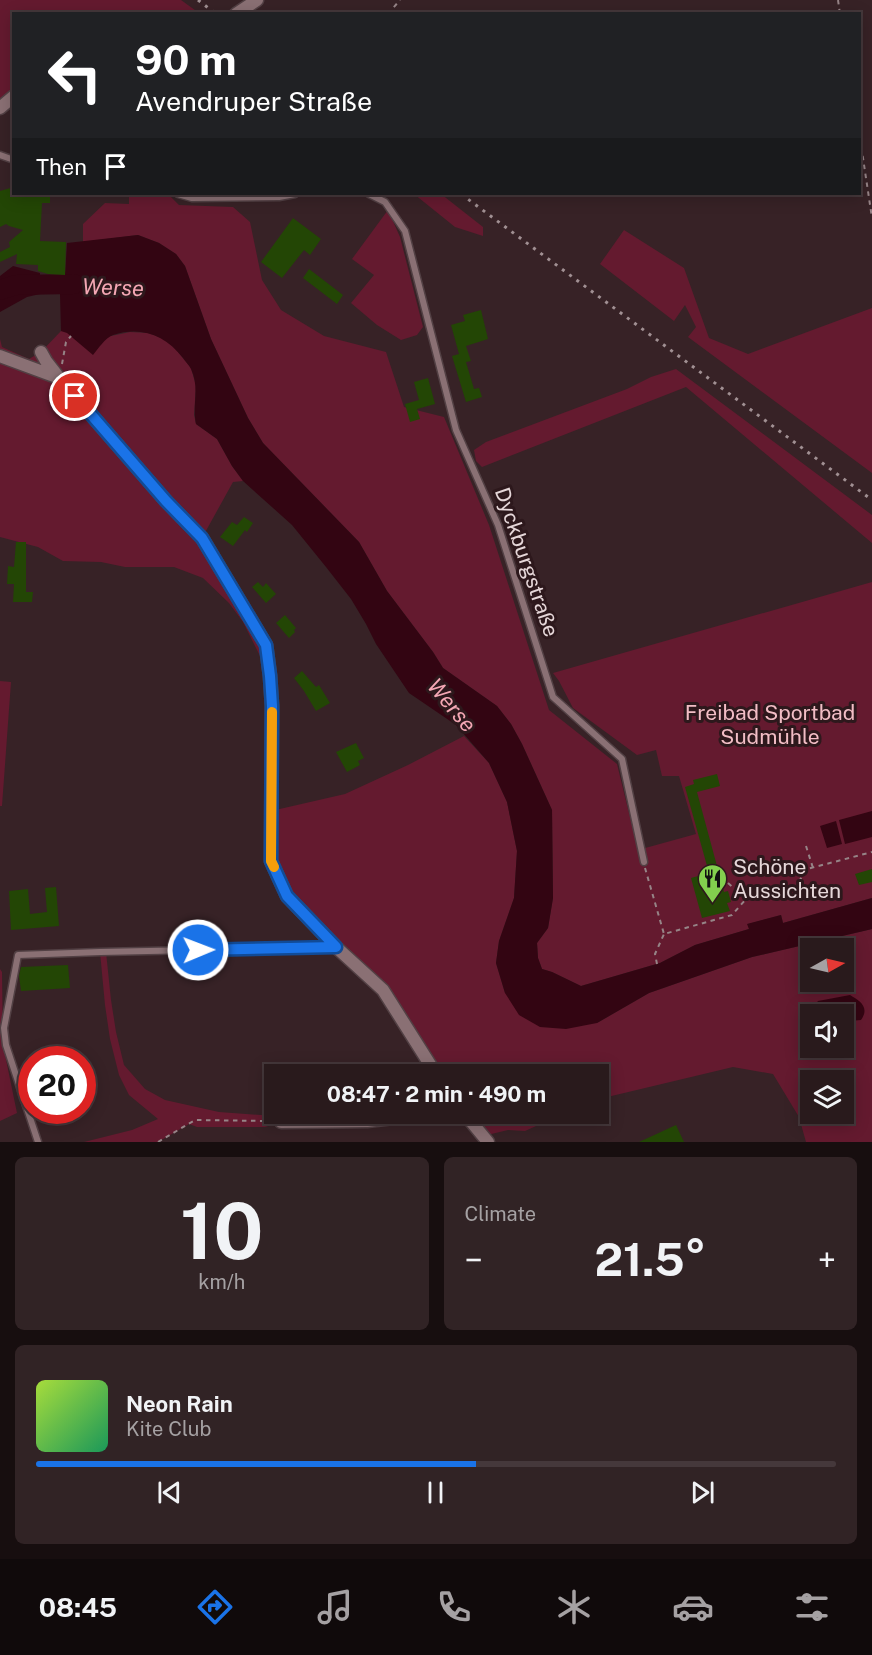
<!DOCTYPE html>
<html lang="en">
<head>
<meta charset="utf-8">
<style>
	:root { --surface:#291a1c; --page:#312325; --text:#f1f3f6; --muted:#a5a1a3; --line:#45383b; --accent:#1a73e8 }
	body { margin:0; font-family:"Public Sans",sans-serif; background:var(--page); color:var(--text); height:100vh; display:flex; flex-direction:column; font-size:22px; white-space:nowrap }
	* { box-sizing:border-box; margin:0 }
	p { font-size:20px; color:var(--muted) }
	.icon { flex:none; width:33px; height:33px; fill:none; stroke:currentColor; stroke-width:2; stroke-linecap:round; stroke-linejoin:round }
	.map { position:relative; height:1142px; overflow:hidden }
	.panel { display:flex; flex-direction:column; gap:15px; padding:15px; background:#170e0f; flex:1 }
	.panel>* { flex:none }
	.banner { position:absolute; left:12px; top:12px; width:849px; height:183px; border-radius:0px; box-shadow:0 3px 15px #0003,0 0 0 2px var(--line); background:#202124; color:#fff; overflow:hidden }
	.needle { width:39px; rotate:82deg }
	.fabs { position:absolute; left:800px; top:938px; display:grid; gap:12px }
	.fabs a { display:grid; place-items:center; width:54px; height:54px; border-radius:0px; background:var(--surface); box-shadow:0 3px 15px #0003,0 0 0 2px var(--line); font-size:30px }
	.speed { position:absolute; left:18px; top:1046px; display:flex; gap:12px; font-size:30px; font-weight:700; text-align:center }
	.speed>* { display:grid; place-content:center; width:78px; height:78px; border-radius:50%; background:var(--surface); box-shadow:0 3px 15px #0003,0 0 0 2px var(--line); line-height:1 }
	.speed .limit { border:9px solid #d22; background:#fff; color:#111 }
	.pin { position:absolute; display:grid; place-items:center; width:51px; height:51px; color:#fff; margin:-26px; border:3px solid #fff; border-radius:50%; box-shadow:0 2px 6px #0007 }
	.me { position:absolute; width:66px; margin:-33px; rotate:89deg; stroke-linejoin:round; filter:drop-shadow(0 0 4px #0008) }
	.turn { display:flex; align-items:center; gap:21px; height:126px; padding:0 24px; font-size:27px }
	.turn .icon { width:78px; height:78px; stroke-width:2.5 }
	.turn b { display:block; font-size:42px; line-height:51px }
	.then { display:flex; align-items:center; height:57px; padding:0 24px; background:#0003; gap:12px; font-size:22px }
	.big { font-size:45px; font-weight:700; line-height:1.1 }
	.panel .card { flex:1; display:flex; flex-direction:column; justify-content:center; gap:9px; min-width:0; padding:0 21px; border-radius:9px; background:var(--page) }
	.panel .dial { align-items:center; gap:0 }
	.dial b { font-size:78px; line-height:1 }
	.song { display:flex; align-items:center; gap:18px }
	.cover { width:72px; height:72px; border-radius:9px; background:linear-gradient(135deg,hsl(80 70% 55%),hsl(150 70% 35%)) }
	.played { height:6px; border-radius:3px; background:linear-gradient(90deg,var(--accent) 55%,var(--line) 55%) }
	.keys { display:flex; justify-content:space-around; direction:ltr }
	.heat { display:flex; justify-content:space-between; align-items:center; font-size:33px; direction:ltr }
	.panel .tiles { flex:1; display:grid; gap:15px; grid-template-columns:1fr 1fr }
	.card:last-child { grid-column:span 2 }
	.trip { position:absolute; left:264px; top:1064px; width:345px; height:60px; border-radius:0px; background:var(--surface); box-shadow:0 3px 15px #0003,0 0 0 2px var(--line); font-weight:700; line-height:60px; text-align:center }
	.tab-bar { display:flex; height:96px; justify-content:space-around; align-items:center; background:#100a0b; color:var(--muted) }
	.tab-bar .icon { width:42px; height:42px }
	.tab-bar .active { color:var(--accent) }
	.tab-bar b { font-size:27px; color:var(--text) }
	.map>svg:first-child { display:block }
</style>
</head>
<body>
<div class="map">
<svg width="872" height="1142" viewBox="0 0 872 1142">
	<rect width="100%" height="100%" fill="#372226"/>
	<!-- green -->
	<path fill="#641a2f" fill-rule="evenodd" d="M0,0h181l18,13 -185,1 -1,75 -13,13z
		M129,194h39l11,11 54,2 17,15 12,58 19,30 43,26 62,16 18,55 40,10 45,108 60,185 68,54 21,86 58,-16 -17,-58h-17l-6,-26 -19,5 -64,-47 -14,-27 -6,-8 319,-91v316l-89,25 -2,-8 -33,9 1,5 -54,16 -35,18 -79,23 -29,-14 -10,-3 -4,-11 -1,-15 11,-15 5,-30 -1,-88 -30,-66 -11,-20 -14,-18 -54,-38 -10,-16 -46,-61 -28,-49 -96,-99 -15,-25 -37,-79 -26,-73 -9,-12 -17,-11 -21,-8 -55,7v-18l22,-21 24,1z
		M414,194h27l42,33v9l-28,-9z
		M388,210l12,27 23,90 -6,8 -16,5 -24,-15 -26,-22 23,-28 -22,-16z
		M624,230l60,38 25,70 39,16 124,-46v165l-184,-136 8,-10 -11,-22 -11,16 -74,-57z
		M61,331l50,5 19,-4 18,1 14,5 12,9 17,21 5,18 -2,29 2,9 21,15 15,27 11,15 -10,1 -31,56 64,107 4,31 -27,-54 -14,-19 -26,-25 -29,-11h-49l-24,-5 -38,-1 -25,-14 -38,-10v-198l2,8 27,12 12,-7z
		M676,369l196,146v28l-186,-156 -204,80 -6,-6 -2,-11 12,-8 141,-53 24,-12z
		M0,681l11,1 -9,124h-2z
		M464,736l25,27 18,39 10,49 -3,47 -15,43 -3,22 9,30 92,30 52,-30 103,-36 120,-28v213h-66l-7,-25 -26,-43 -40,-7 -134,32 -1,-25h-162l-53,-84 -96,-94 -16,-35v-50l74,-17 63,-29zM810,948h33v33h-33zM810,1014h33v33h-33zM810,1080h33v33h-33z
		M100,952h6l5,48 5,32 8,33 21,24 20,11 54,12 56,4 6,6 -16,5h-68l-8,-3 -31,18h-74l48,-12 26,-11 -29,-24 -10,-20 -9,-36 -5,-34z
		M0,969l2,3 1,73 14,68 -17,8z
		M464,1113h101l-40,18 -17,-1 -25,6z"/>
	<!-- water -->
	<path fill="#330512" d="M138,235l21,8 17,11 9,12 26,73 37,79 15,25 96,99 28,49 46,61 10,16 54,38 14,18 11,20 30,66 1,88 -5,30 -11,15 1,15 4,11 10,3 29,14 79,-23 35,-18 54,-16 -2,-5 34,-9 2,8 89,-25v31l-120,28 -103,36 -52,30 -31,6 -26,-2 -21,-12 -14,-22 -9,-30 3,-22 15,-43 3,-47 -10,-49 -18,-39 -33,-38 -47,-32 -33,-49 -10,-20 -15,-25 -25,-32 -34,-42 -49,-44 -11,-15 -15,-27 -21,-15c-4,-20 4,-36 -5,-55 -2,-4 -6,-8 -8,-11 -18,-23 -42,-32 -70,-23 -8,3 -15,14 -20,20l-26,-22 -6,-2 -1,-37 -12,-1 1,-18h16l2,-32z
		M13,266l27,7v21l-13,3 -27,15v-36z
		M872,811v26l-27,7 -6,-24z
		M836,821l6,23 -15,4 -7,-22z
		M850,995c10,6 20,12 11,25l-12,1 1,15 -4,7 -3,2v-31h-29l-1,-7 5,-6z"/>
	<g fill="none" stroke-linecap="round" stroke-linejoin="round">
		<!-- river -->
		<path stroke="#330512" stroke-width="20" d="M0,290l16,-5 58,-1"/>
	</g>
	<!-- building -->
	<path fill="#234605" d="M14,187v7h36v9h-8l-2,38 26,1 -1,33 -17,-1 -10,-3v-6l-22,-1 1,-10 -17,8v-10l10,-5 -1,-5 14,-12 -14,-4 -3,-2 -6,3v-36z
		M293,218l28,21 -11,16 -6,-5 -22,28 -21,-16z
		M309,269l34,26 -6,9 -34,-26z
		M481,310l7,29 -22,7 5,15 -5,1 8,27 5,-1 3,9 -16,5 -14,-46 7,-2 -8,-29 14,-4 -2,-6z
		M428,378l7,26 -18,5 3,10 -10,3 -5,-18 14,-4 -5,-18z
		M244,517l9,6 -6,9 -2,-2 -12,16 -13,-9 12,-15 5,3z
		M16,542h10v50h7l-1,10h-19l1,-18h-7l1,-18 6,1z
		M258,582l5,5 3,-4 10,11 -10,9 -14,-16z
		M285,615l11,13 -2,2 1,2 -6,6 -13,-15z
		M302,671l14,16 3,-2 11,18 -14,8 -12,-20 -10,-13z
		M356,743l8,15 -6,3 2,4 -13,7 -11,-20z
		M717,774l3,12 -23,6 27,100 4,-1 3,11 -4,1 3,8 -28,7 -11,-40 18,-5 -24,-86 9,-3 -1,-4z
		M872,869v13l-13,3 -4,-11z
		M56,887l3,39 -48,4 -2,-39 19,-2 2,25 17,-2 -2,-24z
		M68,965l2,23 -49,3 -2,-15 2,-9z
		M676,1125l8,17h-45z"/>
	<g fill="none" stroke-linecap="round" stroke-linejoin="round">
		<defs>
			<path id="service" d="M0,155l14,5
				M178,194l14,4 87,-1 16,-3
				M369,194l16,8 20,29 51,199 42,95 55,172 69,62 22,103
				M38,1142l-32,-97 -2,-17 14,-73 82,-3 234,-5"/>
			<path id="minor" d="M236,14l21,-14
				M0,108l14,-12
				M41,352l5,9 14,18 106,122 36,37 64,107 4,31 2,30 -1,155 16,35 49,51 47,43 53,84
				M0,356l59,22
				M464,1113l24,29
				M281,1122l86,-1 70,-8"/>
		</defs>
		<!-- service casing -->
		<use href="#service" stroke="#524044" stroke-width="9"/>
		<!-- minor casing -->
		<use href="#minor" stroke="#524044" stroke-width="15"/>
		<!-- path -->
		<path stroke="#968487" stroke-width="2" stroke-dasharray="4.5 4.5" stroke-linecap="butt" d="M838,0l2,14
			M388,14l12,-14
			M860,138l12,80
			M62,364l4,-22 5,-6
			M806,846l7,22
			M645,868l19,66 68,-19 14,-16
			M728,883l18,16 50,-13 11,-17 65,-17
			M657,964l-2,-10 9,-20
			M158,1142l37,-22 74,1"/>
		<!-- service -->
		<use href="#service" stroke="#8a7074" stroke-width="6"/>
		<!-- minor -->
		<use href="#minor" stroke="#8a7074" stroke-width="12"/>
		<!-- rail -->
		<path stroke="#a19093" stroke-width="3" stroke-dasharray="3 6" stroke-linecap="butt" d="M198,0l18,14
			M461,194l411,306"/>
	</g>
	<g fill="none" stroke-linecap="round" stroke-linejoin="round">
		<defs>
			<path id="route" d="M75,396l91,105 36,37 64,107 4,31 2,30 -1,155 16,35 49,51 -138,3"/>
		</defs>
		<!-- route casing -->
		<use href="#route" stroke="#114b97" stroke-width="15"/>
		<!-- route -->
		<use href="#route" stroke="#1a73e8" stroke-width="10"/>
		<!-- slow -->
		<path stroke="#f59e0b" stroke-width="10" d="M272,712l-1,149 3,6"/>
	</g>
	<!-- icons -->
	<defs>
		<symbol id="restaurant-pin" viewBox="-11 -11 22 30"><path d="M0 17L-7.5 6A9.5 9.5 0 1 1 7.5 6Z" fill="#83d04e" stroke="#2d181c"/><path d="M-5-6h1v4h1v-4h1v4h1v-4h1v5L-1.5 .5V6h-2V.5L-5-1ZM5-6V6H3V1.5H1.5Q1.5-4 5-6Z" fill="#111"/></symbol>
	</defs>
	<g fill-rule="evenodd">
		<use href="#restaurant-pin" x="696" y="862" width="33" height="45"/>
	</g>
	<g text-anchor="middle" dominant-baseline="central" stroke-width="6" stroke-linejoin="round" paint-order="stroke">
		<!-- street labels -->
		<g font-size="21" fill="#e6d7d9" stroke="#2d181c">
			<text transform="translate(527 562) rotate(71)">Dyckburgstraße</text>
		</g>
		<!-- park labels -->
		<g font-size="21" fill="#f2bdc5" stroke="#2d181c">
			<text x="770" y="712">Freibad Sportbad<tspan x="770" dy="24">Sudmühle</tspan></text>
		</g>
		<!-- poi labels -->
		<g font-size="21" fill="#e6d7d9" stroke="#2d181c" text-anchor="start">
			<text x="733" y="866">Schöne<tspan x="733" dy="24">Aussichten</tspan></text>
		</g>
		<!-- water labels -->
		<g font-size="22" font-style="italic" fill="#f4a7b4" stroke="#2d181c">
			<text transform="translate(113 287) rotate(2)">Werse</text>
			<text transform="translate(452 705) rotate(50)">Werse</text>
		</g>
	</g>
</svg>
<div class="fabs">
<a><svg class="needle" viewBox="-14 -14 28 28"><path d="M0-13l5 13h-10z" fill="#e53935"/><path d="M0 13l5-13h-10z" fill="#a5a1a3"/></svg></a>
<a><svg class="icon" aria-label="sound" viewBox="0 0 24 24"><path d="M4 9h4l5-4v14l-5-4H4zM17 9q2 3 0 6"/></svg></a>
<a><svg class="icon" aria-label="layers" viewBox="0 0 24 24"><path d="M12 4l9 5-9 5-9-5zM3 14l9 5 9-5"/></svg></a>
</div>
<div class="speed"><div class="limit">20</div></div>
<div class="pin" style="left:75px;top:396px;background:#d93025"><svg class="icon" aria-label="arrive" viewBox="0 0 24 24"><path d="M6 21V4h12l-3 4 3 4H6"/></svg></div>
<svg class="me" style="left:198px;top:950px" viewBox="-20 -20 40 40"><circle r="17" fill="#1a73e8" stroke="#fff" stroke-width="3"/><path d="M0-11L8 9 0 5-8 9z" fill="#fff"/></svg>
<div class="trip">08:47 · 2 min · 490 m</div>
<div class="banner">
<div class="turn"><svg class="icon" aria-label="left" viewBox="0 0 24 24"><path d="M17 20v-9H6M10 6l-5 5 5 5"/></svg><div><b>90 m</b>Avendruper Straße</div></div>
<div class="then">Then<svg class="icon" aria-label="arrive" viewBox="0 0 24 24"><path d="M6 21V4h12l-3 4 3 4H6"/></svg></div>
</div>
</div>
<section class="panel">
<div class="tiles">
<div class="card dial"><b>10</b><p>km/h</p></div>
<div class="card"><p>Climate</p>
<div class="heat"><a>−</a><b class="big">21.5°</b><a>+</a></div>
</div>
<div class="card">
<div class="song"><i class="cover"></i><div><b>Neon Rain</b><p>Kite Club</p></div></div>
<div class="played"></div>
<div class="keys"><svg class="icon" aria-label="previous" viewBox="0 0 24 24"><path d="M18 5L8 12l10 7zM5 5v14"/></svg><svg class="icon" aria-label="pause" viewBox="0 0 24 24"><path d="M8 5v14M16 5v14"/></svg><svg class="icon" aria-label="next" viewBox="0 0 24 24"><path d="M6 5l10 7-10 7zM19 5v14"/></svg></div>
</div>
</div>
</section>
<nav class="tab-bar">
<b>08:45</b>
<svg class="icon active" aria-label="directions" viewBox="0 0 24 24"><path d="M12 3l9 9-9 9-9-9zM9 14v-3h6M13 9l2 2-2 2"/></svg>
<svg class="icon" aria-label="music" viewBox="0 0 24 24"><path d="M9 18V5l10-2v13"/><circle cx="6" cy="18" r="3"/><circle cx="16" cy="16" r="3"/></svg>
<svg class="icon" aria-label="phone" viewBox="0 0 24 24"><path d="M5 4h4l2 5-3 2q2 4 5 5l2-3 5 2v4C11 20 4 13 5 4z"/></svg>
<svg class="icon" aria-label="climate" viewBox="0 0 24 24"><path d="M12 3v18M4 7l16 10M4 17L20 7"/></svg>
<svg class="icon" aria-label="car" viewBox="0 0 24 24"><path d="M5 17H2v-5l4-1 3-4h7l3 4 3 1v5h-3M9 17h6M6 11h13"/><circle cx="7" cy="17" r="2"/><circle cx="17" cy="17" r="2"/></svg>
<svg class="icon" aria-label="filters" viewBox="0 0 24 24"><path d="M4 7h16M4 17h16"/><circle cx="9" cy="7" r="2"/><circle cx="15" cy="17" r="2"/></svg>
</nav>
</body>
</html>
